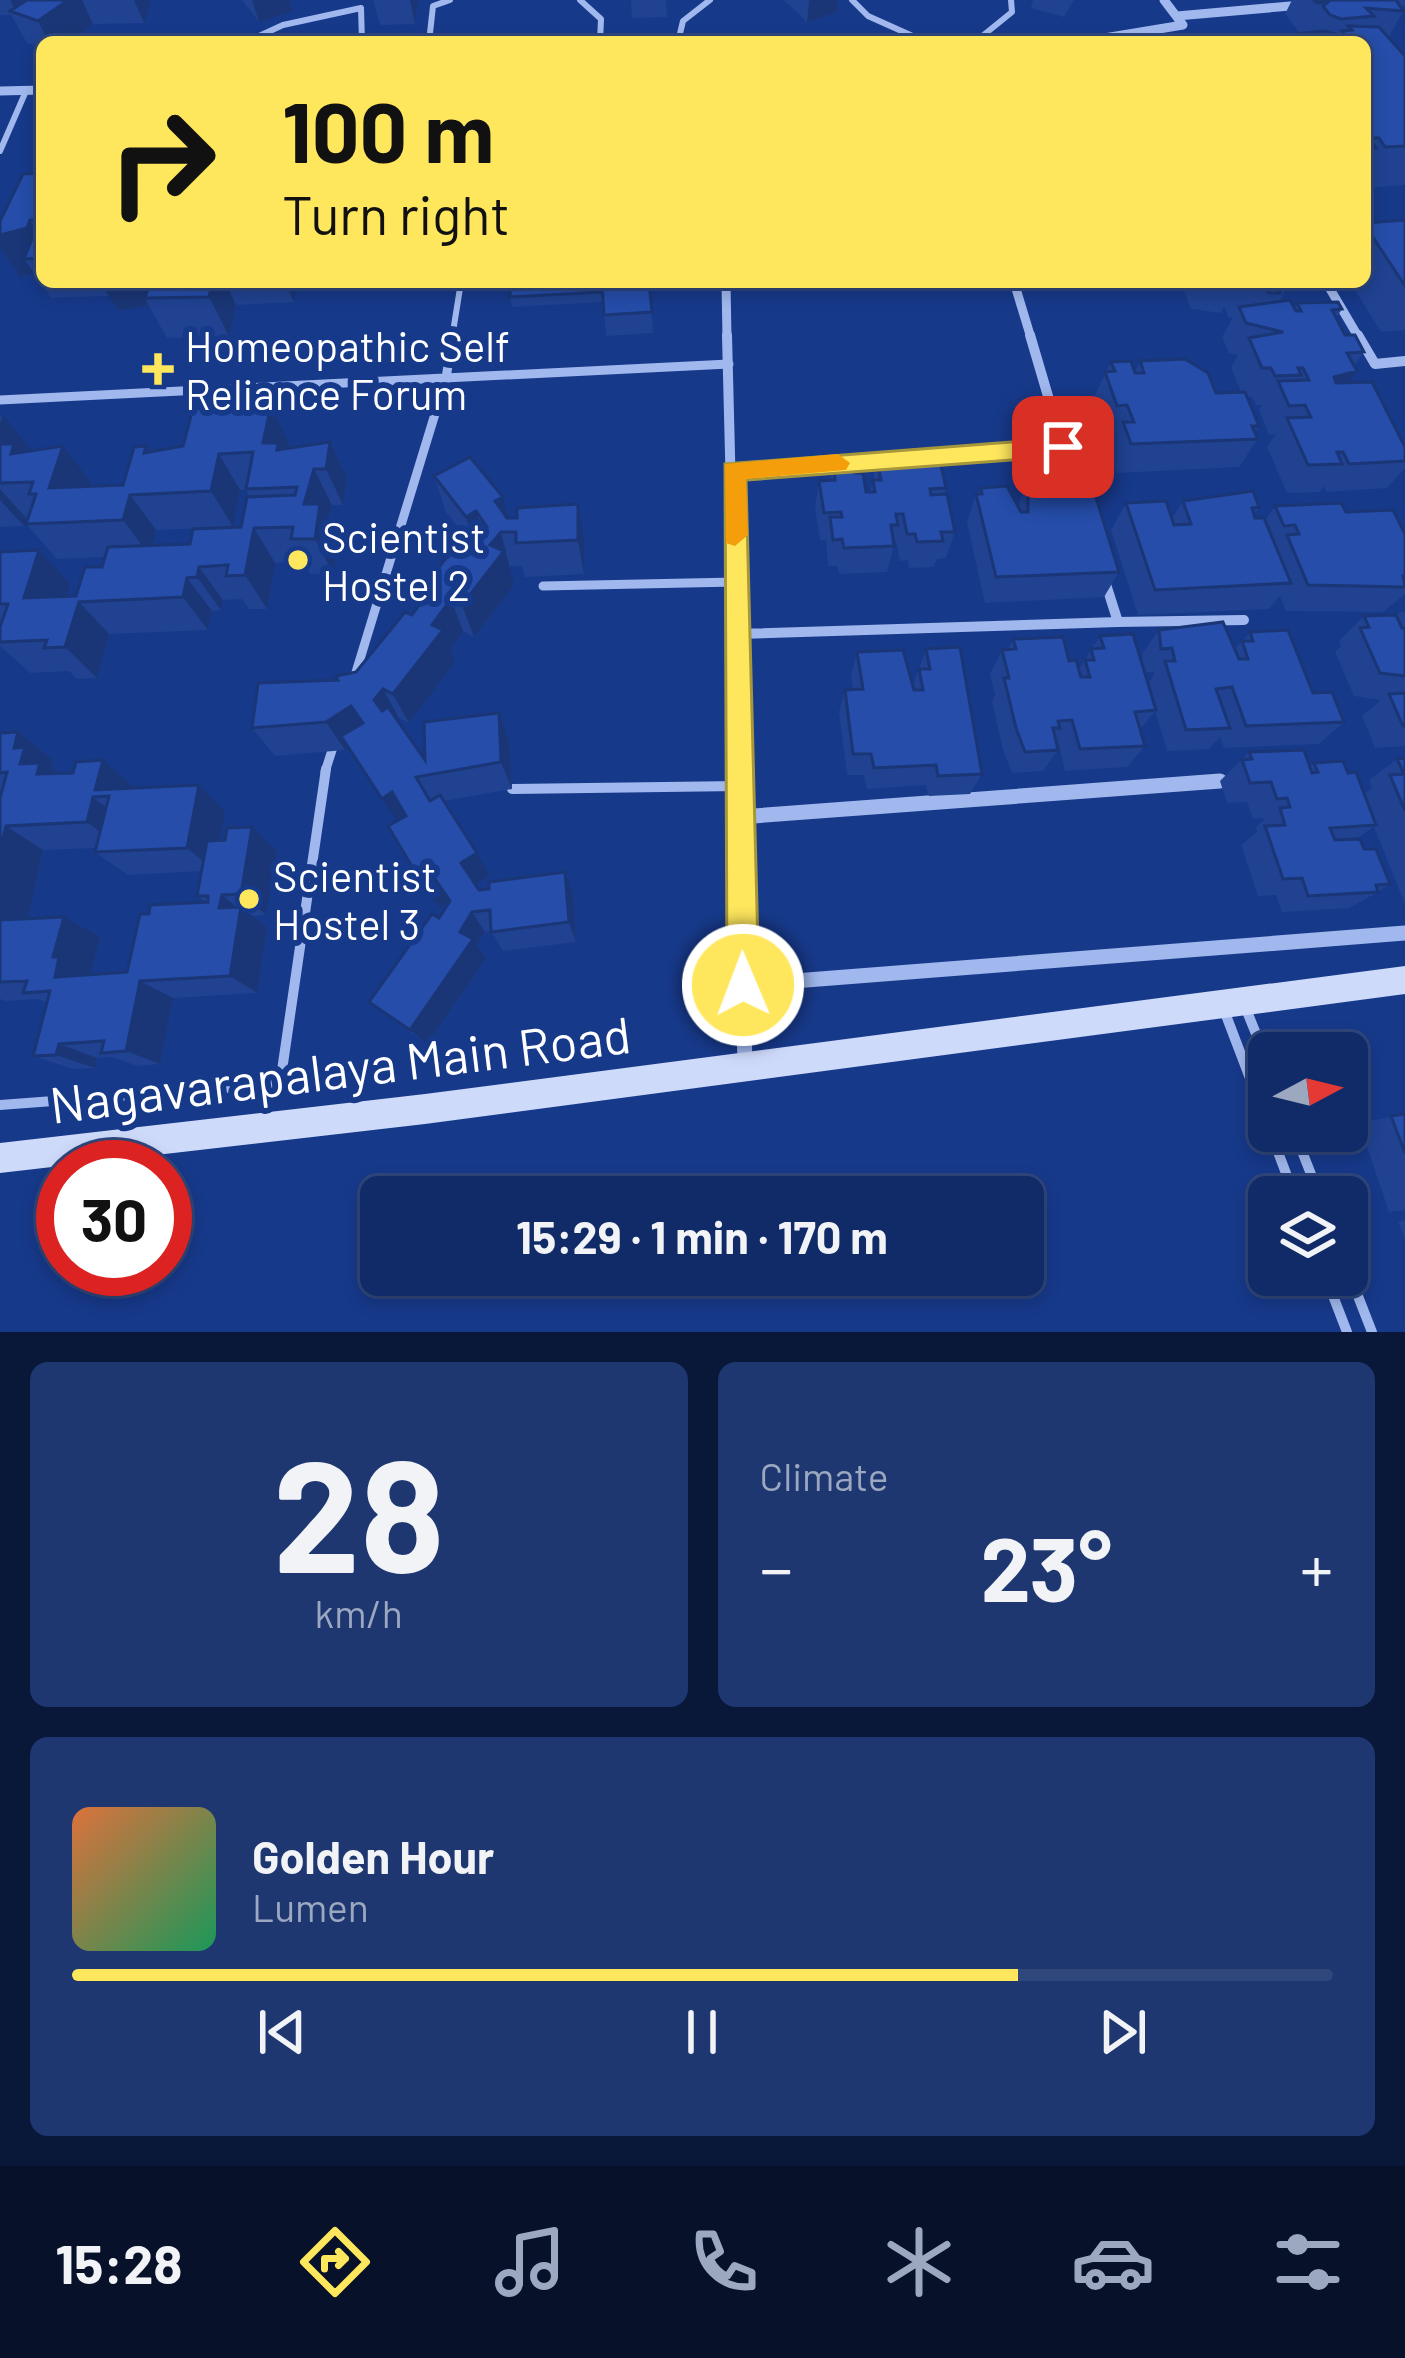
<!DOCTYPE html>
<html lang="en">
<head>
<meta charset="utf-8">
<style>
	:root { --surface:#112b68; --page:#1e3771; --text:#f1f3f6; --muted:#9ca7c0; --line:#30477c; --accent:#ffe75d }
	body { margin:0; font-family:Barlow,sans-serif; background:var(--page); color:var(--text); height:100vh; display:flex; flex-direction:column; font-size:45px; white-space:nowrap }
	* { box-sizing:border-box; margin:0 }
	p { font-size:39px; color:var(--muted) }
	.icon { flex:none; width:66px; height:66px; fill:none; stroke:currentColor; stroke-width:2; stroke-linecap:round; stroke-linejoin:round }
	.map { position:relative; height:1332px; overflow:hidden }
	.drawer { display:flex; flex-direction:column; gap:30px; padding:30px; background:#091839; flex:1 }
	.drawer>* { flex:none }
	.banner { position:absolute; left:36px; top:36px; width:1335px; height:252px; border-radius:18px; box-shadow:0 6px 18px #0003,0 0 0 3px var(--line); background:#ffe75d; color:#111; overflow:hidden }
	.needle { width:78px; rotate:83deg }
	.buttons { position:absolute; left:1248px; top:1032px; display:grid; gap:24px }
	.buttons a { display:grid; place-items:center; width:120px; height:120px; border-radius:18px; background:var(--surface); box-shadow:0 6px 18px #0003,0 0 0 3px var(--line); font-size:60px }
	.speed { position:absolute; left:36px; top:1140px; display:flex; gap:24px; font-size:60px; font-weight:700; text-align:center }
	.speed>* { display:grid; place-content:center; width:156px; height:156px; border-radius:50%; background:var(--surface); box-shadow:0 6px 18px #0003,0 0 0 3px var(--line); line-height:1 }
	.speed .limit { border:18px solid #d22; background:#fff; color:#111 }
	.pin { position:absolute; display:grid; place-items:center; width:102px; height:102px; color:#fff; margin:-51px; border-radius:24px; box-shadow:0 6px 18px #0006 }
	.me { position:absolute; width:132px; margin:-66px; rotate:359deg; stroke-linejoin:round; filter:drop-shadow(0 0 9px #0008) }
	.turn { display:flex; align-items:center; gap:42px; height:252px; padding:0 48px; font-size:54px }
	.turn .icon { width:156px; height:156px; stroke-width:2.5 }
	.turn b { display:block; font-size:84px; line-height:102px }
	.big { font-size:90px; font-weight:700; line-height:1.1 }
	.drawer .card { flex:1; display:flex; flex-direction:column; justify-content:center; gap:18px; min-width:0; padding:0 42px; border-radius:18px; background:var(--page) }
	.drawer .dial { align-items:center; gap:0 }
	.dial b { font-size:156px; line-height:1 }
	.song { display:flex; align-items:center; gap:36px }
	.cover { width:144px; height:144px; border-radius:18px; background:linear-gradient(135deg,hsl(20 70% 55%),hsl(150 70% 35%)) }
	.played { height:12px; border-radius:6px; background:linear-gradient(90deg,var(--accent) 75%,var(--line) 75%) }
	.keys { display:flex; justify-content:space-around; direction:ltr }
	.heat { display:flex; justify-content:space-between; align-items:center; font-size:66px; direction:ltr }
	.drawer .tiles { flex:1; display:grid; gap:30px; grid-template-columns:1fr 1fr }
	.card:last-child { grid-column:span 2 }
	.trip { position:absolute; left:360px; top:1176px; width:684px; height:120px; border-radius:18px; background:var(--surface); box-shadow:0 6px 18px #0003,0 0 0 3px var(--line); font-weight:700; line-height:120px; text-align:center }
	.menu { display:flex; height:192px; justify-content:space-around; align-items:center; background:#07112a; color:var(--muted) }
	.menu .icon { width:84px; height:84px }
	.menu .active { color:var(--accent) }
	.menu b { font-size:54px; color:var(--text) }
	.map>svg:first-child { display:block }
</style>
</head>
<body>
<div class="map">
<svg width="1405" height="1332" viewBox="0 0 1405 1332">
	<rect width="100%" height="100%" fill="#17398a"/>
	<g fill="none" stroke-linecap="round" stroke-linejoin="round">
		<!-- service-far2 -->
		<path stroke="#a0b8ee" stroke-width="6" d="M580,0l21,19 -1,23
			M852,0l16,16 58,26
			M246,42l37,-17 78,-17 1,34
			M429,42l4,-36 17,-6
			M678,42l5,-21 27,-21
			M975,42l37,-30 -1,-12
			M0,151l26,-60
			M452,338l9,-56"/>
		<!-- service-far1 -->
		<path stroke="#a0b8ee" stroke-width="9" d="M0,400l729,-36
			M543,586l193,-4
			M353,682l93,-304 7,-43
			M325,772l9,-28"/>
		<!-- service -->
		<path stroke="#a0b8ee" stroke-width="10" d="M512,789l228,-3
			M1244,1004l25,62
			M1224,1010l45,118
			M0,1105l280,-21 46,-315
			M1270,1131l25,66
			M1294,1131l26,66
			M1347,1268l25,64
			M1325,1275l22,57"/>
		<!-- minor-far2 -->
		<path stroke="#a0b8ee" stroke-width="9" d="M1177,16l125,-11
			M1080,42l103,-17 -19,-25
			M0,91l42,-1
			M726,282l1,56
			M1014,282l17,56
			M1326,282l33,56"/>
		<!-- minor-far1 -->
		<path stroke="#a0b8ee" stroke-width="10" d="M727,335l11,437
			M1358,335l17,29 30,-3
			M1063,447l14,42
			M734,471l329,-24 -33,-112
			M1104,578l14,44 126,-2
			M737,634l381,-12"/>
		<!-- minor -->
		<path stroke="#a0b8ee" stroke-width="15" d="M738,769l7,297
			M740,817l480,-36
			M743,985l662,-52"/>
		<!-- secondary -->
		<path fill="#cddafa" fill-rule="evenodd" d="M1405,966v28l-980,130 -425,49v-30l425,-49z"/>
	</g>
	<!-- wall -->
	<path fill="#204291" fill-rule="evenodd" d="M0,0h25l-1,2 3,-2h123l1,3 -7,20 -51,1 -24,18h-27v6l-15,-5 -16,-28h-11z
		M242,0h47l4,11 -34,11z
		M373,0h45l-3,24 -35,1z
		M631,0h35l1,17 -35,1z
		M784,0h54l-1,12 -30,10z
		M1033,0h41l-10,17 -33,-9z
		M1292,0h113v6h-5l3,5 -14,26 16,19v129l-40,3v-146l-65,-9 -15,-19z
		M42,173v109h256l-4,20 -58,3 -7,31 -62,2 -18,-32 -31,4 -9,-14 -58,2 -17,-25 -14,4 -20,-29v-27z
		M1405,220v110l-24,2 -31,-50h15v-59z
		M305,282h19l-1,5 -16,1z
		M649,282l4,51 -47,3 -3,-34 -91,5 -2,-10 108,-14z
		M1180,282h110l-10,19 14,7 3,-5 45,6 -6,9 9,17 19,17 -10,14 -6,16 57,65v21l-18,20 -61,4 -2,-6 -4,6 -33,1 -20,-46 9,-13 -7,1 -10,-25 3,-5h-6l-4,-8h-5l12,29 -4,6 3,7 -19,28 -123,6 -7,-22 6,-13 -2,-4 -10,1 -11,-34 19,-39 24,10 5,-11 76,32 25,-1 -10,-24 7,-13 -9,-2 -7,-16 11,-20 -4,1 -5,-11 -3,6 -30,-4z
		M271,405l18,38 -1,5 42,-6 17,36 -4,27h-11l-4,14 10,20 -5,34 -23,1 -6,-13 -29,2 -8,46h-18l-7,-10 -19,1 -2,10 -9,1 -4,19 -99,4 -12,44 -20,1 -8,-8 -39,2 -30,-27v-94l70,32 -4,12h10l26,-29 3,-10 -48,2 -31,-35 1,-5 -3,7 -24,1v-112l32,36 31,-5 28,36 -2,4 34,-1 27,-33 33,-6 36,-39 3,5zM240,490h6l4,7 -9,30 -51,17 -38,1 4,-15 77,-3z
		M908,450l38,38 -2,6 11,38 -9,26 -9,1 -3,8 -25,1 -1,-8 -8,1 -4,-20h-2v5l-7,26 -48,2 -2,-8h-9l-2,-26h-6l-5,-32 4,-27 11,-1 3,-17 22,10 11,19h4l7,-31 28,-1z
		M434,476l74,42 76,21v35l-59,3 -3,-11h-11l-2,2 5,17 -40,52 -11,-6 -13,18 5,13 -46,61 -10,-5 -2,3 28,39 74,-47 10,29 3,47 -68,12 45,75 -13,9 3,5 94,4 3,48 -73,9 -12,-20 -6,1 -8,13 9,13 -59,86 -58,-42 70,-84 10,-16 -9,6 -16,-21 -27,-66 -48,-73 -4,2 -70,6 -23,-28 104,-56 56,-57 16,-21 -4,-9 41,-49 -19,-24z
		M1028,480l91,92 -15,25 -119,6 -18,-81 9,-28h2l3,-6 37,18z
		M1183,501l76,6 -5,8 1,3 10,2 10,-14 71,6 59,22v60l-22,18 -97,-1 -6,-15 -11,13 -131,6 -27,-85 15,-27 46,15z
		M1400,612h5v134l-30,2 -13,-32 19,-16 -27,-4 -19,-44 6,-6 -2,-5 25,-25h32z
		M1159,630l76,19 15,-17 94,90 -25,22 -95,4 -4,-11 -11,12 -42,2 -12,-40 -15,19 5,16 -18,21 -62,4 -7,-29h-2l2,8 -15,21 -31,2 -9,-23 -11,-49 3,-6 -5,-21 12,-24h6l5,-11 56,22 10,8 21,-33 43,33 -1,-15zM1144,672h10v3l-6,9z
		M926,649l56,125 -12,20 -41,2 -3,-11 -59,4 -3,-14h-17l-8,-63 6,-22 8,-1 -2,-13 6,-24 56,33z
		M18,732l35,28 -2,8 7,5 76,14v1l91,23 -5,29h5l27,-13 25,24 -11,64 -13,1 14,11 -10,66 -84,5 -13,66 -23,2 -25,-9 -15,1 -2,10 -22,1 -40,-13 14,-53 -9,-4 -33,2 -5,-2v-266zM96,848l-1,4 33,23 74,-4 -5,25 8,6 -56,12 -22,58 -36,1 9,-36 -72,-19 15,-68z
		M1249,752l61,14 4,-3 34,10 16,21 8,-6 -3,-8 28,-21 8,-1v146l-31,-77 -18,12 34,45 -12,8 -29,16 -67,4 -6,-17 -18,1 -17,-51 16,-13 -1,-5 8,-7 -1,-2 -10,1 -6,-17 -20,1 -7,-22z
		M1405,1114v96l-16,2 -30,-89z
		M1405,1220v19l-7,-17z"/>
	<!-- shaded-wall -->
	<path fill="#1a3676" d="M10,0h15l-8,14z
		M68,0h14l11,24 -24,18h-20l-11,-21z
		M134,0h16l1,3 -7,20z
		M252,0h37l4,11 -34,11z
		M410,0h8l-3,24z
		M809,0h29l-1,12 -30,10z
		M30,220l12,20 -18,19 10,14 -14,4 -20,-29v-13z
		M100,282h47l9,16h-11l4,8 -31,4z
		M212,282h13l11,23 -7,31 -20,-39z
		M285,282h13l-4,20z
		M1357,371l-22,29 -1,-23z
		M271,405l18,38 -3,16 -23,-16z
		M3,415l30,37 -7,20 -26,-27v-22z
		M330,442l17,36 -4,27 -17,-36z
		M63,446l28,36 -13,41 -29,-35z
		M219,454l21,36 -7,37 -22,-36z
		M314,469l18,36 -4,14 10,20 -5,34 -18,-34 -11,-35z
		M0,489l27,30 -3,7 -24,-26z
		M130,495l26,35 -7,25 -26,-35z
		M503,497l9,35 -17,-31z
		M578,504l6,35v35l-6,-34z
		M476,511l10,35 -9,6 -11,-35z
		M254,528l21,35 -8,46 -22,-34z
		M501,532l13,53 -40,52 -12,-32 28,-60z
		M39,550l31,34 -14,47 -32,-33z
		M199,567l24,33 -2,10 -24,-33z
		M187,578l25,33 -4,19 -25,-33z
		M451,599l12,32 -13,18 5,13 -46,61 -16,-29 39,-69z
		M79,602l30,32 -12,44 -32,-31z
		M383,689l16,29 -8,11 -17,-29z
		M351,706l18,29 -24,15 -19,-28z
		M499,713l10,29 3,47 -11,-27z
		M18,732l35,28 -2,8 9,7 12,26 -52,-37 -6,-16z
		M103,760l31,27 -6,25 -19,-16 -14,-6z
		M199,785l26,26 -10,60 -28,-23z
		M392,792l17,26 -10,6 -17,-25z
		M93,797l33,26 -6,24 -33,-25z
		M6,826l37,24 -20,90 -23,-11v-79z
		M252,827l25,24 -11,64 -25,-21z
		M477,853l12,23 -15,10 -13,-23z
		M565,872l8,22 3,48 -7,-20z
		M435,879l15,22 -10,7 -16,-21z
		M222,895l18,15 1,-3 26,20 -10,66 -27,-17 -11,-68z
		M472,912l13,20 -8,13 9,13 -59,86 -17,-14z
		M64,917l36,20 -9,36 5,2 -41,2 -2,-20z
		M140,981l33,17 -13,66 -34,-13z
		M59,1044l38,14 -2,10 -39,-13z"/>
	<!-- building -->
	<path fill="#254da9" stroke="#1a3676" stroke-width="3" d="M27,0h41l-30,21 -28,-10z
		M1314,0h82l7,11 -37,-3 8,8 -33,3 -11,-4 -7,-9 5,-4 -11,1z
		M1348,26l31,1 26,29v90l-20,1 -6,-9h-10l7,10h-11v-106h-145l104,-11 23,6 -5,-6 10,-1z
		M42,173v47h-12l-3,8 -27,7v-14l23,-47z
		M1405,220v66l-40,-61v-2z
		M42,223v35l-18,1 14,-35z
		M150,282h62l-3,15 -64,1z
		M510,282h108v1l-16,1v8l-92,5z
		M649,282l3,30 -48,3 -2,-31z
		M1243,282h42l3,5 -10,1 2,5h-11l-3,-7 -20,1z
		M1290,300l6,11h5l-4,-8 41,-1 4,7 -10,1 13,25h10l9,17 -17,1 10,18 -23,6 2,6 36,-1 33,65v14l-56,3 -6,-12h-6l5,12 -34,1 -21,-47 24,-1 -6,-12 -16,1 -11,-25 31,-1 -6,-12h-5l3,7 -26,1 -4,-8h-9l-13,-30 34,-6 -37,-9 -7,-16z
		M1185,359l23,14 8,20 29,-1 14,34h-7l6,13 -127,5 -8,-22h11l-7,-17 -10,1 -12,-34 10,-1 -4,-9 20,-1 4,12h9l-4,-12z
		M271,405l-8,38h15l-1,7 53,-8 -4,27h-12l-10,35h16l-5,35h-24l2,-12 -39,1 -9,47 -19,1 2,-11 -29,2 -2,10 -10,1 -4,19 -104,5 -14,45 -21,1 3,-8 -47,2v-15l8,-23h-8v-52l39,-2 -15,48 52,-2 9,-29h17l6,-20 82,-3 3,-15 48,-2 6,-30 48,-2 2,-8 -51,2 7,-37 -34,2 -8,37 -81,4 -7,25 -97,4 10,-30h-7l4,-12 -33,1v-39h14l-3,10 52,-8 -14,42 74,-3 11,-38 12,-1 -2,7 39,-7 10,-38 26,-1 -1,5z
		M937,448l9,40 -16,1 1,6 16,-1 8,38h-14l2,9 -26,1 -2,-8h-8l-4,-20h-7l2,11h-7l3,21 -50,2 -2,-9 -9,1 -3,-23h12l-1,-5 -17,1 -5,-32 16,-1 -2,-17 20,-1 2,11h8l3,19h9l-2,-12h8l-4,-19 33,-2 -2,-9z
		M470,457l33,40 -8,4 12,17h10v-10l61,-4v36l-62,3v-11h-15l-11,13 14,6 -42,54 -11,-6 -19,26 11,5 -50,64 -10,-5 -9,11 8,11 6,-4 37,53 -1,-38 75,-9 2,49 -85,15 14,24 10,-6 37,58 -16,10 18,27 10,-1v-7l76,-10 4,50 -78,10 -1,-22 -18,2 -12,20 13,7 -63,91 -41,-28 63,-88 7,4 11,-17 -15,-22 -11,8 -36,-61 18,-10 -14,-24 -10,7 -41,-63 22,-13 -12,-17 -25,16 -74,6 6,-45 80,-3 -2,-4 20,-4 49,-60 7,3 19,-26 -7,-4 43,-52 10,5 10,-11 -11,-16 -10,6 -32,-41z
		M1090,478l29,94 -123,5 -20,-83h6l-1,-6 26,-2 14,26h7v-32z
		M1253,491l6,16 -7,1 3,10h9l27,65 -136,7 -29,-87 40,-2 8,24 17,-1 -8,-23z
		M1341,503l5,9 47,-2 12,24v42h-2l2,11 -97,-2 -21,-50 12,-1 -4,-9 -11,1 -9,-20z
		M1396,615l6,13h3v48l-25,-3 -20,-45 9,-1 -5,-11z
		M1223,622l16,37h9l-6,-18h11l-3,-9 38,-2 25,63 19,-1 12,30 -98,4 -14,-39 -16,2 14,39 -44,2 -21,-69h10l-3,-13 -11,1 -2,-19z
		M1133,634l23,76 -21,2 10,34 -65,3 -8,-29 -14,1 2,7h-7l5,22 -33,2 -9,-24 -12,-50h5l-7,-28 14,-1 -3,-10 50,-2 6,24 7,-1 5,17h9l-5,-17h9l-3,-11 13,-1 -4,-12z
		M960,647l22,127 -44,2 -2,-11 -62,3 -3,-14h-18l-8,-64 18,-1 -6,-37 46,-2 11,40h9l-4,-21h11l-4,-20z
		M1405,693v33h-2l-14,-32z
		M18,732l-4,16 11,-1 -5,17 20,-1 -3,11 36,-1 3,-11 27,-2 -8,30 104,-5 -12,63 -92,4 14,-56 -16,1 -6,25 -81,4 -6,24v-52l7,-26 -7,1v-40z
		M1304,750l8,23 6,-1 -4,-9 29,-2 5,12 8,-1 20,53 -46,3 5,12 25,-1 4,10h12l14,35 -14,1 2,7 -70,4 -6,-18 -19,1 -18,-53 20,-1 -5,-17 10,-1 -3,-9 -10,1 -6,-17 -21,1 -8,-23 10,-1 -3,-7z
		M1405,758v53l-15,-36 14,-1 -7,-15z
		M252,827l-11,67 -19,1 -3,13 22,-1 -11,69 -90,5 -14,70 -25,2 3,-12 -45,3 -3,11 -23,1 17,-65 -27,2 4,-12 -27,1v-62l64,-3 -11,40h6l-4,20 72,-5 13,-58h9l1,-9 58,-3v-6h-11l10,-55 18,-1 2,-12z
		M1405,1114v39l-14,-37z"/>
	<!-- route -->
	<path fill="#ffe75d" stroke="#a6963c" stroke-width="3" d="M1063,438l12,9 -12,9 -317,24 13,505 -4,11 -12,5 -11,-5 -5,-11 -2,-521z"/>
	<!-- slow -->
	<path fill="#f59e0b" d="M838,454l12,9 -4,7 -100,9 2,56 -13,11 -9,-3 -1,-79z"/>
	<!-- markers -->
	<g fill="#ffe75d" stroke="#17398a" stroke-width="4.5">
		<path d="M152 351h12v12h12v12h-12v12h-12v-12h-12v-12h12z"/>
		<circle cx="298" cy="560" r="12"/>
		<circle cx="249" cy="899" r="12"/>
	</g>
	<g text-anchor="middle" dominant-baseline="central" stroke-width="12" stroke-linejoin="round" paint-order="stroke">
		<!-- poi labels -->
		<g font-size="42" fill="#fff" stroke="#17398a" text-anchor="start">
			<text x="185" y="345">Homeopathic Self<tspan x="185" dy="48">Reliance Forum</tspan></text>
			<text x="322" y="536">Scientist<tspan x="322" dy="48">Hostel 2</tspan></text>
			<text x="273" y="875">Scientist<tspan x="273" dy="48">Hostel 3</tspan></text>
		</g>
		<!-- near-street labels -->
		<g font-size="51" fill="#fff" stroke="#17398a">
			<text transform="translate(340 1068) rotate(-7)">Nagavarapalaya Main Road</text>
		</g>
	</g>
</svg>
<div class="buttons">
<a><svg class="needle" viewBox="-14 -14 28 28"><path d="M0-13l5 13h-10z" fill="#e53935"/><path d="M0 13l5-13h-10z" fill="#9ca7c0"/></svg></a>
<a><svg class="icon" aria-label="layers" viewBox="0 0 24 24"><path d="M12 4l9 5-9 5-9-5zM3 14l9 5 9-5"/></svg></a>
</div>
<div class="speed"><div class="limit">30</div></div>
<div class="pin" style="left:1063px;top:447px;background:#d93025"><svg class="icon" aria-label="arrive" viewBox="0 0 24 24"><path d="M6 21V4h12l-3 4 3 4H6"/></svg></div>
<svg class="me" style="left:743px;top:985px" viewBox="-20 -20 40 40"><circle r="17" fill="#ffe75d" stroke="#fff" stroke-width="3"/><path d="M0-11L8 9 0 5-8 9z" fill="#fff"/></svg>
<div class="trip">15:29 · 1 min · 170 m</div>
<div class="banner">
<div class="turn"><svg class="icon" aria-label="right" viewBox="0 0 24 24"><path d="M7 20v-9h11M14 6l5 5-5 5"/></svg><div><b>100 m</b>Turn right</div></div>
</div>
</div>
<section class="drawer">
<div class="tiles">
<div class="card dial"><b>28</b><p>km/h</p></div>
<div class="card"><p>Climate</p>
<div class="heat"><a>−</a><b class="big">23°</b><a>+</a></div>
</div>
<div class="card">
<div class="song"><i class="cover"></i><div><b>Golden Hour</b><p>Lumen</p></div></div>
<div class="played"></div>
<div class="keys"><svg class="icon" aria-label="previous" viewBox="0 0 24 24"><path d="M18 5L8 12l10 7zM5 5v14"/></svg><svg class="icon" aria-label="pause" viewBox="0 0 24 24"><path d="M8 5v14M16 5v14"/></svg><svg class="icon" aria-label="next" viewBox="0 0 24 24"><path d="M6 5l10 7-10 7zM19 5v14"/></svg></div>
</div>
</div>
</section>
<nav class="menu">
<b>15:28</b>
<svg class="icon active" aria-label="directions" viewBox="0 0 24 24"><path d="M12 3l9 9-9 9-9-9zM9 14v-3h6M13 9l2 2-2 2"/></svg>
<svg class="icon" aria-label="music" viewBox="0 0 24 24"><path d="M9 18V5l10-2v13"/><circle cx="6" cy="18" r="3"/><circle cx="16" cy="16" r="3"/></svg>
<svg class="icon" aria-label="phone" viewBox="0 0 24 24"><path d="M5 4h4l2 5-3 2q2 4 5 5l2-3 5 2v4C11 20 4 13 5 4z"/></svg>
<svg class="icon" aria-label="climate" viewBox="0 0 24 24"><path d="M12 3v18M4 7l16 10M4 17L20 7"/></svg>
<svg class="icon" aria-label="car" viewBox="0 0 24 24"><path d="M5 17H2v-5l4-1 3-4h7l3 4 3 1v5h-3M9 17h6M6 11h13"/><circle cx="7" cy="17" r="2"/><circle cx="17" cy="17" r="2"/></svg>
<svg class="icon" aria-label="filters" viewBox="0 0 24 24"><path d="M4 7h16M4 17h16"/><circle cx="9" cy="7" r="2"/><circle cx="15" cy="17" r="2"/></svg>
</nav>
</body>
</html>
